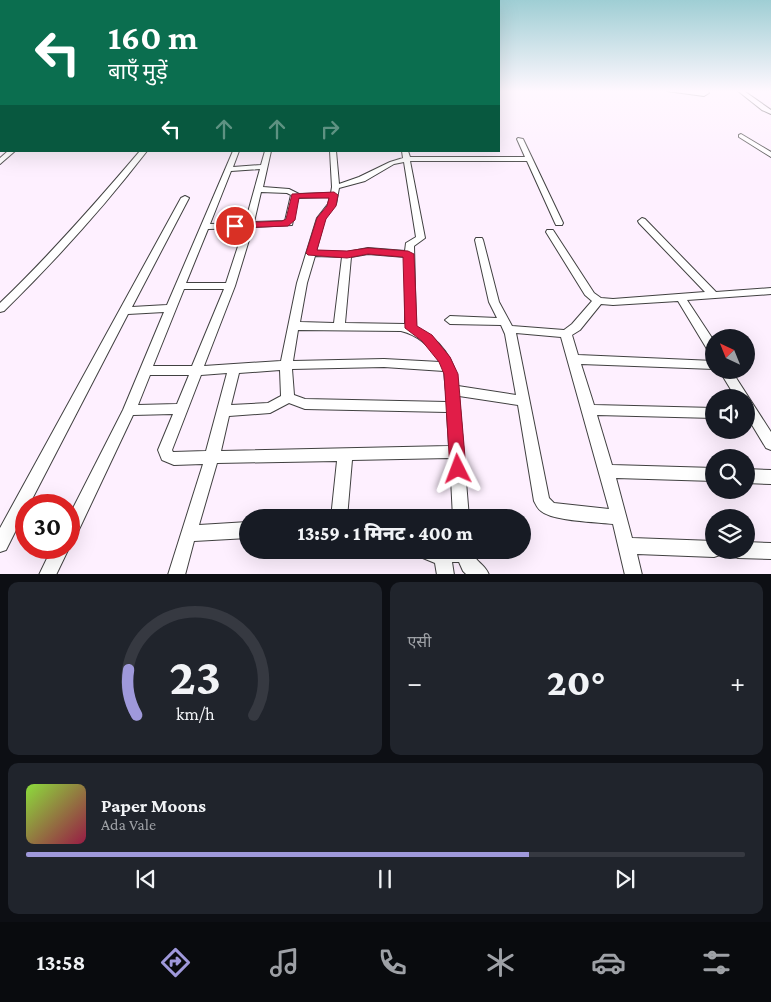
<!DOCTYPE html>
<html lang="hi">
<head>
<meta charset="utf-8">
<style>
	:root { --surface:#171b24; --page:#20242c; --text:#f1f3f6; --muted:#9ea1a6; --line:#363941; --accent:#9f99db }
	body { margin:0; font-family:"Crimson Pro","Noto Sans Devanagari",serif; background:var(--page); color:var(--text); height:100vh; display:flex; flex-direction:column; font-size:19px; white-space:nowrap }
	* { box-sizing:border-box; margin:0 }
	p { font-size:16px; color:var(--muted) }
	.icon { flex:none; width:28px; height:28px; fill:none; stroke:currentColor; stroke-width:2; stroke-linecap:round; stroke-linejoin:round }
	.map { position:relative; height:574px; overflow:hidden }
	.drawer { display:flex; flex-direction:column; gap:8px; padding:8px; background:#0d0f14; flex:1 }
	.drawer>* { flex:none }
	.hud { position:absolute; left:0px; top:0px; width:500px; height:152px; box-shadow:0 5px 20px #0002; background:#0b6e4f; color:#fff; overflow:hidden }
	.needle { width:32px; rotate:317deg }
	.fabs { position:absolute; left:705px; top:329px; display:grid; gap:10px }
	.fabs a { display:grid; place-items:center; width:50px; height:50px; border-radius:50%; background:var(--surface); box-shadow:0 5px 20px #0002; font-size:25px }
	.speed { position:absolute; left:15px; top:494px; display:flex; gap:10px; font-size:25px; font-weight:700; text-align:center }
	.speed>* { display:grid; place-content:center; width:65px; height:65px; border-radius:50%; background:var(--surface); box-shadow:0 5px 20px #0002; line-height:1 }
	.speed .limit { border:8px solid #d22; background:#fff; color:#111 }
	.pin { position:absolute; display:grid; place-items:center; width:42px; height:42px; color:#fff; margin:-21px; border:2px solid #fff; border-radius:50%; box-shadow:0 1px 5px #0007 }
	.me { position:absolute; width:55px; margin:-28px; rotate:357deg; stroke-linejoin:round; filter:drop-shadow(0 0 4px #0008) }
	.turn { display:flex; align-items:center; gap:18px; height:105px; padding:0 25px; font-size:22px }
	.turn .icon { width:65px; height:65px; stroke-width:2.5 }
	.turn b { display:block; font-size:35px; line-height:42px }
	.lanes { display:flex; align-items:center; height:48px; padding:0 25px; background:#0003; justify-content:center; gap:25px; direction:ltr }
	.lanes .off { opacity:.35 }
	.big { font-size:38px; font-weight:800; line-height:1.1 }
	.drawer .card { flex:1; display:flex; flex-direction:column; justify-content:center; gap:8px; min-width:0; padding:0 18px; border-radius:10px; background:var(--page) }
	.drawer .dial { align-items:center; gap:0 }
	.dial svg { height:130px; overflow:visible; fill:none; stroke:var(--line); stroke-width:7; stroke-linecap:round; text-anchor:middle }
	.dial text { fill:var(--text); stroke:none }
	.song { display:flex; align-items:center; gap:15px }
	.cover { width:60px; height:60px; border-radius:8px; background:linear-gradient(135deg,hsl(90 70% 55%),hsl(340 70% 35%)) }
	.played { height:5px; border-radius:2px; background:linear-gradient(90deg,var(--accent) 70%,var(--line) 70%) }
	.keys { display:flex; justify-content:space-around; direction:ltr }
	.heat { display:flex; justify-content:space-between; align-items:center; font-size:28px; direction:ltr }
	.drawer .tiles { flex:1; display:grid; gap:8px; grid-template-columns:1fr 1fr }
	.card:last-child { grid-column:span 2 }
	.trip { position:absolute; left:239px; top:509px; width:292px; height:50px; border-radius:25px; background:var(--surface); box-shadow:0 5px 20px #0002; font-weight:800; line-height:50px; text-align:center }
	.menu { display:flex; height:80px; justify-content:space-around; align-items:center; background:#090b0e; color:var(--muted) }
	.menu .icon { width:35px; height:35px }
	.menu .on { color:var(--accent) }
	.menu b { font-size:22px; color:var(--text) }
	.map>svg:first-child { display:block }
</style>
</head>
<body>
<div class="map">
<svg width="771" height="575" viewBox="0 0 771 575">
	<rect width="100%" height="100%" fill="#fef0ff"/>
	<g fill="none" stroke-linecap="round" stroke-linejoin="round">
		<defs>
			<path id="street" d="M667,91h41l1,2 -5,3z
				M738,91h6l27,19v4l-9,-4z
				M741,134l30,18v5l-32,-20v-2z
				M518,138l5,1 40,84 -1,2h-6l-1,-2 -28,-62h-117l15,77 -11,8 2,82c24,10 40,33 42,58l58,9 -11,-61 -4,-9 -51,-1 -5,-4 5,-4 47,2 -8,-16 -14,-62 1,-2h6l1,2 16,62 13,24 52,4 8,-6 20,-23 -7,-6 -39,-63 1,-2h6l41,63 7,5 12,1 92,-7 -66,-69 -1,-2 4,-3 3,1 71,73 55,-4v6l-84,6 27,41v14l-4,-1 -32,-53 -65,4 -12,-1 -21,26 -8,5 6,20 136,6v8l-133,-5 13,41 120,3v10l-117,-3 15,50 102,3v13l-98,-3 16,60 82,3v9h8l-2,5 -6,2 -77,-3 5,21h-17l-12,-51c-16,-2 -61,-3 -72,-13 -3,-2 -5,-6 -7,-10l-16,-96 -59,-9 10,122h-16l-3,-60 -98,2 -5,58h-16l6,-57 -120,2 -18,62 49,-3v16l-54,3 -9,34h-17l35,-111 -29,1 -12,-5 -4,-10 15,-36 -40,1 -58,123 -6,2v-24l54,-106 41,-98 -36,2 -99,191h-3v5l-20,40 -6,2v-24l181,-330 4,-2 4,2 -57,109 35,-2 66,-154h6l-6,16 28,-2 4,-14h6l-8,36 26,2 10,5 32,-1 1,-6 -2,-36h6l3,33 20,-7 31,-15 13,-4 -1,-7h6l2,6h115l-8,-18zM404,162l12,75 -10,6 -1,8 -37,-3 -21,4 -31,-1 9,-33 11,-14 3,-16 26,-7 29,-17zM260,169l-15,54 -35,1 21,-53zM261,192l26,1 4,2 -6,26 -31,1zM330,197l-2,7 -11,14 -20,65 -16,78 -77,5 31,-80 18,-59 39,-2 6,-27zM244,228l-18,55h-40l22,-54zM368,254l37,3v67l-60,-1 6,-66zM315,256l27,1 -8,66 -34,-1 7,-39zM184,289h40l-32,77h-39zM298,330l103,1c17,4 30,16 39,31l-56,-3 -91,2zM516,333l45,4 48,172 -55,-6 -5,-5zM384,367l60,4 3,31 -142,-3 -11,-4 -2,-26zM280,370l1,26 -13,7 -37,2 8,-32zM227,373l-21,78 -33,1 -1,-2 29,-75zM150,375h39l-12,29 -39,1zM289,403l16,6 142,3 2,34 -228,5 8,-35 41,-3z
				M8,151h7l-15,13v-6z
				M140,151h7c-44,57 -92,110 -143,160l-4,1v-9c50,-48 95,-99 140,-152z
				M719,370h12l40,62v18l-5,-2 -20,-33v-17h-10z
				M746,469l25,1v14l-25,-1z
				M746,542l25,1v16l-33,-1 -6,-2 -2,-6h16z
				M69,547v1l-13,27h-17l13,-27z
				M416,550h55c5,13 14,14 18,25h-22l-4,-4 -4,-9h-7l2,13h-17l-2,-12 -17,-7z"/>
		</defs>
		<!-- street casing -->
		<use href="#street" stroke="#414141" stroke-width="2"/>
		<!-- street -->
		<use href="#street" fill="#fff" fill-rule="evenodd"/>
	</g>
	<!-- sky -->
	<linearGradient id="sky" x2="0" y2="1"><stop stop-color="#9fced4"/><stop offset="0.53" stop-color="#fff8ff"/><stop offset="1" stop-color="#fff8ff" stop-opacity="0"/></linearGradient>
	<rect width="771" height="172" fill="url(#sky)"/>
	<!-- route -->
	<path fill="#e11d48" stroke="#92132f" d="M334,192l4,3 -2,11 -10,13 -9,31 30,1 21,-3 40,3 6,3 3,72 15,9 18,22 8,17 8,95 -2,5 -6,2 -6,-2 -2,-5 -6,-95 -5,-12 -17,-21 -17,-13 -2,-71 -35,-3 -21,4 -39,-3 -2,-2 11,-35 10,-12 2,-8h-30l-4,22 -7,6 -53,2 -5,-2 5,-3 47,-2 4,-2 6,-25z"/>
</svg>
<div class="fabs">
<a><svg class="needle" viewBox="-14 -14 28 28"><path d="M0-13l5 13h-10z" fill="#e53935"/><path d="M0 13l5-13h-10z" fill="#9ea1a6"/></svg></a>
<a><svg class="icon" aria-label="sound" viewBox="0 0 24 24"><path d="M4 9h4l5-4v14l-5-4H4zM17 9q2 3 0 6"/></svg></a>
<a><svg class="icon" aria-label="search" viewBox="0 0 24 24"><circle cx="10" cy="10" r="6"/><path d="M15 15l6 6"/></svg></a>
<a><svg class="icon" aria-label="layers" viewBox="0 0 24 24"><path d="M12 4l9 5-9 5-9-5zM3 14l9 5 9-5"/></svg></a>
</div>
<div class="speed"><div class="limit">30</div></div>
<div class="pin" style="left:235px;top:226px;background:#d93025"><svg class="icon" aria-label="arrive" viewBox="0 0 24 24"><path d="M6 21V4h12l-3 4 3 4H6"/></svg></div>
<svg class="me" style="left:458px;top:469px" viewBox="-20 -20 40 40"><path d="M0-17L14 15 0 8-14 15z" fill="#e11d48" stroke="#fff" stroke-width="4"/></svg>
<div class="trip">13:59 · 1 मिनट · 400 m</div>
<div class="hud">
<div class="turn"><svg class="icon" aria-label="left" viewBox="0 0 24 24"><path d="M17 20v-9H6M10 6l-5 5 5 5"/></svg><div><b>160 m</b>बाएँ मुड़ें</div></div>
<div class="lanes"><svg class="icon" aria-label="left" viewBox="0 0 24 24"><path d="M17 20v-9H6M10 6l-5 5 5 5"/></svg><svg class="icon off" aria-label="ahead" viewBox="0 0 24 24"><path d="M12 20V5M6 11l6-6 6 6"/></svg><svg class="icon off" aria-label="ahead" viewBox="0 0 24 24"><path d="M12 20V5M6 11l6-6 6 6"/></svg><svg class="icon off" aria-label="right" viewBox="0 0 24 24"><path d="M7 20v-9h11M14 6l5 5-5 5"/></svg></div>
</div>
</div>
<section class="drawer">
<div class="tiles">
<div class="card dial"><svg viewBox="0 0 100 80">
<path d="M14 69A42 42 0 1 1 86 69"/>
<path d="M14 69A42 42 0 0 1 9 41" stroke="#9f99db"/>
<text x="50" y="56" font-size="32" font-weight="700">23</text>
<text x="50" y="72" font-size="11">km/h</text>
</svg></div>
<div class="card"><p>एसी</p>
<div class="heat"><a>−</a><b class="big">20°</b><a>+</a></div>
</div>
<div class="card">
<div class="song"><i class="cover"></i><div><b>Paper Moons</b><p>Ada Vale</p></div></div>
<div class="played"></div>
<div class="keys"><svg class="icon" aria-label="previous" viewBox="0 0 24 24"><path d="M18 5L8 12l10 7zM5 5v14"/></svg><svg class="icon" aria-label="pause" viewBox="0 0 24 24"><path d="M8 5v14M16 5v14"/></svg><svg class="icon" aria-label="next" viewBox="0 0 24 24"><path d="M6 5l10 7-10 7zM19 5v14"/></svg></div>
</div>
</div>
</section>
<nav class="menu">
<b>13:58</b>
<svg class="icon on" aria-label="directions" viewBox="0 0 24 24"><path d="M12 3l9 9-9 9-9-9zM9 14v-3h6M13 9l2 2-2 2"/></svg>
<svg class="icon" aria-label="music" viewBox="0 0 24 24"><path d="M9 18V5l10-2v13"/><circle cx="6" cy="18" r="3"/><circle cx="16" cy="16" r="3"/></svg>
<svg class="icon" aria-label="phone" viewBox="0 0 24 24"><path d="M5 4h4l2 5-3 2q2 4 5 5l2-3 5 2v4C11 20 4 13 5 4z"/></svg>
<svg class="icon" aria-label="climate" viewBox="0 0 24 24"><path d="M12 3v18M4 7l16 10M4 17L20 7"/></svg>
<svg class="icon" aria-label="car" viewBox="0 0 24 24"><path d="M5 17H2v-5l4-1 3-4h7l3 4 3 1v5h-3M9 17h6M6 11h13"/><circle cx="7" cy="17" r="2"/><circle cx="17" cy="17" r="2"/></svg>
<svg class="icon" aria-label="filters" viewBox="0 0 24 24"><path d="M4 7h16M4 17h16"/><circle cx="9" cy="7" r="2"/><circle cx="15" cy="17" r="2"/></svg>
</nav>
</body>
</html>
